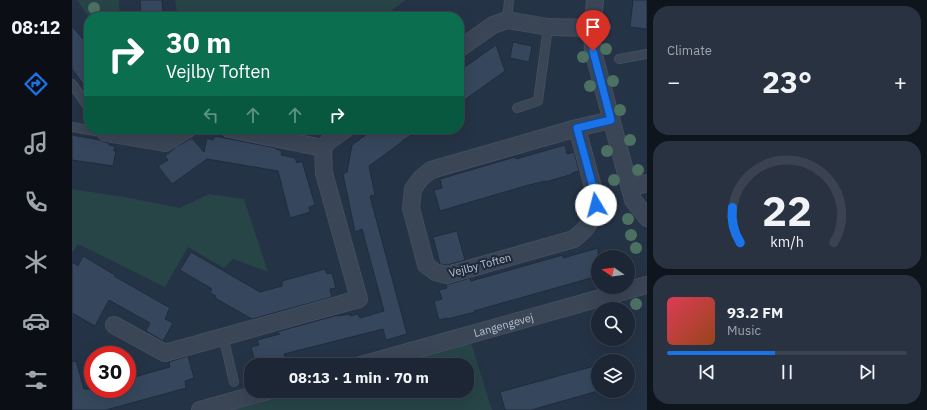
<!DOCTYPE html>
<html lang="en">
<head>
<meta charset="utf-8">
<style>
	:root { --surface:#1c2634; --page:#293240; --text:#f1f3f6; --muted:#a0a5ac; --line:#3a434f; --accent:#1a73e8 }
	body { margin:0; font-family:"IBM Plex Sans",sans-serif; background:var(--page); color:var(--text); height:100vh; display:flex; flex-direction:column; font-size:15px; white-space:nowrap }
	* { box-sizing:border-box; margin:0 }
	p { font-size:13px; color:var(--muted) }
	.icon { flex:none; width:22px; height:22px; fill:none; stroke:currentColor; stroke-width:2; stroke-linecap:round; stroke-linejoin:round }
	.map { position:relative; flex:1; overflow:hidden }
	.side { display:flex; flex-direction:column; gap:6px; padding:6px; background:#0f151d; width:280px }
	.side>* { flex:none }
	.hud { position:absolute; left:12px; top:12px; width:380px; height:122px; border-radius:16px; box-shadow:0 4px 16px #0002,0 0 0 1px var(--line); background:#0b6e4f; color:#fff; overflow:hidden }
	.needle { width:26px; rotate:283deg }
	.tools { position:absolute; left:519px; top:250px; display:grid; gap:8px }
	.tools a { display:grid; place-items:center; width:44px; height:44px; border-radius:50%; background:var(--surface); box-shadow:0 4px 16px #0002,0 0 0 1px var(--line); font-size:20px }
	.speed { position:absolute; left:12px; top:346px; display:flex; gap:8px; font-size:20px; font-weight:700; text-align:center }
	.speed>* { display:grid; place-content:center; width:52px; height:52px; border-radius:50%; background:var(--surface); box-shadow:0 4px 16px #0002,0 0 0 1px var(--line); line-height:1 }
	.speed .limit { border:6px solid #d22; background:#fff; color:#111 }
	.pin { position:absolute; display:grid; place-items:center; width:34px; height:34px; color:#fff; margin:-41px -17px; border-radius:50% 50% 50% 0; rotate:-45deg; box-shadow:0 0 4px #0007 }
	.pin .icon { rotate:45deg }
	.me { position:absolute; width:44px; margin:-22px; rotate:352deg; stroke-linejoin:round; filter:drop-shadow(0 0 3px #0008) }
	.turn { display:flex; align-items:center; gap:14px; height:84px; padding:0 16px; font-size:18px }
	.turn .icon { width:52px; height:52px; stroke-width:2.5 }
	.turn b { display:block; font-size:28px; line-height:34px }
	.lanes { display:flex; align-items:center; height:38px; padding:0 16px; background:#0003; justify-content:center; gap:20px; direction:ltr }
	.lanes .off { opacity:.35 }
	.big { font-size:30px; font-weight:700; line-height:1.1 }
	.side .card { flex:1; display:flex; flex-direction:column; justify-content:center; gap:6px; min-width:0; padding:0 14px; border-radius:16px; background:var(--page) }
	.side .dial { align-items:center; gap:0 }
	.dial svg { height:104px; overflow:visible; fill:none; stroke:var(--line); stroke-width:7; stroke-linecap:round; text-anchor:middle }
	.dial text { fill:var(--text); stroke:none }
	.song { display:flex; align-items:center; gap:12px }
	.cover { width:48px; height:48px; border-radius:6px; background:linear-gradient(135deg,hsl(350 70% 55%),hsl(20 70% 35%)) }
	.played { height:4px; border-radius:2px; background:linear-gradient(90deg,var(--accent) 45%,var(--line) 45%) }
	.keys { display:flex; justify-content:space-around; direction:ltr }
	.heat { display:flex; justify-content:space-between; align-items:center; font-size:22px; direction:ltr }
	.trip { position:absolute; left:172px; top:358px; width:230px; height:40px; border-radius:16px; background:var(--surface); box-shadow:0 4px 16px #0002,0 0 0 1px var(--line); font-weight:700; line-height:40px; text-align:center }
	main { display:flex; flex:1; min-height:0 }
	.tab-bar { display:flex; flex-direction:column; width:72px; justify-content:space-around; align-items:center; background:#0b0f15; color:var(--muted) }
	.tab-bar .icon { width:28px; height:28px }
	.tab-bar .current { color:var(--accent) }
	.tab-bar b { font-size:18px; color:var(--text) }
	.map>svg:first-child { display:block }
</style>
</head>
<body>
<main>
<nav class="tab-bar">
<b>08:12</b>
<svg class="icon current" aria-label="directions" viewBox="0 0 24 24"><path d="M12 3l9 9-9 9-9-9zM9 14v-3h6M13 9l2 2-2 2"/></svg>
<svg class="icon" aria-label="music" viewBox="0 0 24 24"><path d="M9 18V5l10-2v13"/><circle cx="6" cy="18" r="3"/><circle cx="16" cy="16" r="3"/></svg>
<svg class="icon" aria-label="phone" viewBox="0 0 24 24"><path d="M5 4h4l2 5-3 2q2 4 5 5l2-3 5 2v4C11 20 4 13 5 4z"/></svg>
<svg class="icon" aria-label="climate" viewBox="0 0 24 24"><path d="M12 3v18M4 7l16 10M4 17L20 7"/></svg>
<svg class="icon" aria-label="car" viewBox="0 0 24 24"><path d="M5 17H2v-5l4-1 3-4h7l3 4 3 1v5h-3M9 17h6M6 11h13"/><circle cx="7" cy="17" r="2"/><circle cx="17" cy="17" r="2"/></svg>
<svg class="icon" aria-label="filters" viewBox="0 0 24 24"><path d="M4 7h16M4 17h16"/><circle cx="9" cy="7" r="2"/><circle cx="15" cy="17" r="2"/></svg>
</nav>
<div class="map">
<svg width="575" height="410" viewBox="0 0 575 410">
	<rect width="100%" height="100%" fill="#253346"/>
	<!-- green -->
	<path fill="#274447" d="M5,0h42l1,17 -31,1z
		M103,0h231l-24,17h-204z
		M0,189l53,8 55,11 29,-14 35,5 24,73 -35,-13 -9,9 -36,-21 -23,40 -87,-43 -6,9z
		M399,343l21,67h-257l66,-19h166v-26h-75z"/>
	<!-- building -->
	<path fill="#36475d" stroke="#202c3d" d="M68,0h22l1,17h-22z
		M561,0h14v29l-17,-2z
		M0,26l17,20v46l-17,-23z
		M441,42l19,4 -3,16 -19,-4z
		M424,45l9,26 -46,33v-33z
		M302,129h47l-19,12v1l-33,24 6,29 -5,1 37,138 -21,6 -3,-11 -99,25 2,6 -19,5h-2l-2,-5 -8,2 -4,-15 8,-2 -2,-5 23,-6 -4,-2 62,-17v1l12,-2v2l8,-2 2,4 24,-7 -22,-82 -7,3 -12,-58 4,-2 5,-27z
		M0,135l28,5 4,2 5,1v2l6,1 -1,5h2l-3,15 -41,-6z
		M143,136l61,12v1l6,2 -1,4 14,3 2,5 5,-2 13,44 -6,2 1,5 -20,6 -12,-47 -71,-12 -35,25 -14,-18 10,-6 -3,-4 11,-9 16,-9 12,14 3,-14 6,2z
		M493,145l2,9 7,-2 5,19 -7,2 1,1 -28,8v-1l-20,5 -85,25 -6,-21 8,-2 -2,-9 75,-22 1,2z
		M385,231l8,29 -18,5 -7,-1 -7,-27z
		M526,248v28l-124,35 1,1 -28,7v-1l-8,2 -5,-19 8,-2 -3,-9 8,-2 -1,-4h4l20,-6 1,3 92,-26v3z
		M119,252l69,40 22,-6v-5l43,-12 2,5 5,-1 4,15 -6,1 2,8 -80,22 -37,-21 1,-2 -6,-3 2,-4 -32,-19z
		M11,256l32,19 -1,1 56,32 -3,5h1l-3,6 8,4 -10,18 -17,-10 4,-8 -41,-23 -14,26 -23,-13v-51l6,4z
		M116,356l6,22 -9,3 1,7 -80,22h-34v-48l4,-1 8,28h43v-10l43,-12 -1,-5z
		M526,365v26l-67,19h-26l-5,-18z"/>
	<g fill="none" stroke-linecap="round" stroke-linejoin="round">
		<defs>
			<path id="service" d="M435,20l2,-20
				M547,59l28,-5
				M0,84l17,24
				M445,108l21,-7 10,-74
				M0,127l34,6 -2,-3
				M151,336l11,46"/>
			<g id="minor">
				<path d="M523,0l-3,28 1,23 40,149 14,18"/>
				<path d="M387,49l34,-24 14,-5 41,7 44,1"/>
				<path d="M505,128l16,59 3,18 -5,16 -7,9 -10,9 -127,36 -12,-3 -9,-7 -15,-57 2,-19 8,-11 10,-8 146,-42 34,-8"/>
				<path d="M157,129l94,19"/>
				<path d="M34,133l59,10 23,-14"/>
				<path d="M558,188l17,-5"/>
				<path d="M42,325l51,28 194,-54 -35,-126 -1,-25 6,-7 17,-12"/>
				<path id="s1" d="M289,365l286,-80"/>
				<path d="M128,410l68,-19"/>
			</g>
		</defs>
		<!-- service casing -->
		<use href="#service" stroke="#434e5f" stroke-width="10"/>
		<!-- minor casing -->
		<use href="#minor" stroke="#434e5f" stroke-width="18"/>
		<!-- service -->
		<use href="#service" stroke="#3a4555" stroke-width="8"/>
		<!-- minor -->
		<use href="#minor" stroke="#3a4555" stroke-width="16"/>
	</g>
	<!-- trees -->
	<g fill="#4c7062">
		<circle cx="22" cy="8" r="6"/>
		<circle cx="533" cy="27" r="6"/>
		<circle cx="534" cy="49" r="6"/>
		<circle cx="511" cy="57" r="6"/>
		<circle cx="541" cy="81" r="6"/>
		<circle cx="518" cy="86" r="6"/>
		<circle cx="548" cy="110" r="6"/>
		<circle cx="558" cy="140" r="6"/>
		<circle cx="535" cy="151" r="6"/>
		<circle cx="566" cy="170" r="6"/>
		<circle cx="542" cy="180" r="6"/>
		<circle cx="556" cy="219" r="6"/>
		<circle cx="559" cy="235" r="6"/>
		<circle cx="564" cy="248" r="6"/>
		<circle cx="564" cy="304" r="6"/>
	</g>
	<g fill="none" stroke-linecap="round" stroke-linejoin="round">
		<defs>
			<path id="route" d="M521,51l18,69 -34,8 16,59 3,18"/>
		</defs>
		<!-- route casing -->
		<use href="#route" stroke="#114b97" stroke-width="10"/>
		<!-- route -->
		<use href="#route" stroke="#1a73e8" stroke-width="7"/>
	</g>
	<g text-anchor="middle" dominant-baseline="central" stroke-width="4" stroke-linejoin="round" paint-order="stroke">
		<!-- street labels -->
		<g font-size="11" fill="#b7c0cf" stroke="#1e2a3b">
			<text transform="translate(408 265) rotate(-15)">Vejlby Toften</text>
			<text stroke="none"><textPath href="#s1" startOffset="148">Langengevej</textPath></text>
		</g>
	</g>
</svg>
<div class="tools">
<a><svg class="needle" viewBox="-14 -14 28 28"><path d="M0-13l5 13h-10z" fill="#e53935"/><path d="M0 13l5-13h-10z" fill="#a0a5ac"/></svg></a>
<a><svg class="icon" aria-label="search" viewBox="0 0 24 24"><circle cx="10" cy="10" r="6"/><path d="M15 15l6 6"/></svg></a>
<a><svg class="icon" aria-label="layers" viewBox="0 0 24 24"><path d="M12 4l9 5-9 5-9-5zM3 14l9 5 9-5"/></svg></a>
</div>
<div class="speed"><div class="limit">30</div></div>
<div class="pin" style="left:521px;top:51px;background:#d93025"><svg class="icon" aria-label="arrive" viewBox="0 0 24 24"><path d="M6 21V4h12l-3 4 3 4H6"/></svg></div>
<svg class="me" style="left:524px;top:205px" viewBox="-20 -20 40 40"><circle r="19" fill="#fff"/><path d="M0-13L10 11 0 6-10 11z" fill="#1a73e8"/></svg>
<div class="trip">08:13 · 1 min · 70 m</div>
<div class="hud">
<div class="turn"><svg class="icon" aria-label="right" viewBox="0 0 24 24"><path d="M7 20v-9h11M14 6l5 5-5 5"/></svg><div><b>30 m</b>Vejlby Toften</div></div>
<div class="lanes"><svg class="icon off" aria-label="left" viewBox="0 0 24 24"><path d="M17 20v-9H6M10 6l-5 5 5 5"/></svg><svg class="icon off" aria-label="ahead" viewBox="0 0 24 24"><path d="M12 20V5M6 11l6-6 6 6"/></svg><svg class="icon off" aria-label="ahead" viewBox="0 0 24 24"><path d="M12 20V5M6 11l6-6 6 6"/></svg><svg class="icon" aria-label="right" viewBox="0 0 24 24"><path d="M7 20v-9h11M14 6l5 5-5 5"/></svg></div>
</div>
</div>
<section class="side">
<div class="card"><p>Climate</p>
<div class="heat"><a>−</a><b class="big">23°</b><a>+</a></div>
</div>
<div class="card dial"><svg viewBox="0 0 100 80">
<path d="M14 69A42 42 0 1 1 86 69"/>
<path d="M14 69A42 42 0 0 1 8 42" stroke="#1a73e8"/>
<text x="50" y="56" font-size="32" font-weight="700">22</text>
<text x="50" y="72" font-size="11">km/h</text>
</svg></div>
<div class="card">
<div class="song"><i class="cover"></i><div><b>93.2 FM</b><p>Music</p></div></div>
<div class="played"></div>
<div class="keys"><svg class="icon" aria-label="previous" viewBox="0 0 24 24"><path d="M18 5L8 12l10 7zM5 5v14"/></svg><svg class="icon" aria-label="pause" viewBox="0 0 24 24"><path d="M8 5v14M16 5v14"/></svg><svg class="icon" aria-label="next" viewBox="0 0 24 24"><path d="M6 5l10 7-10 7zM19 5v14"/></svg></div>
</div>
</section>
</main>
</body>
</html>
